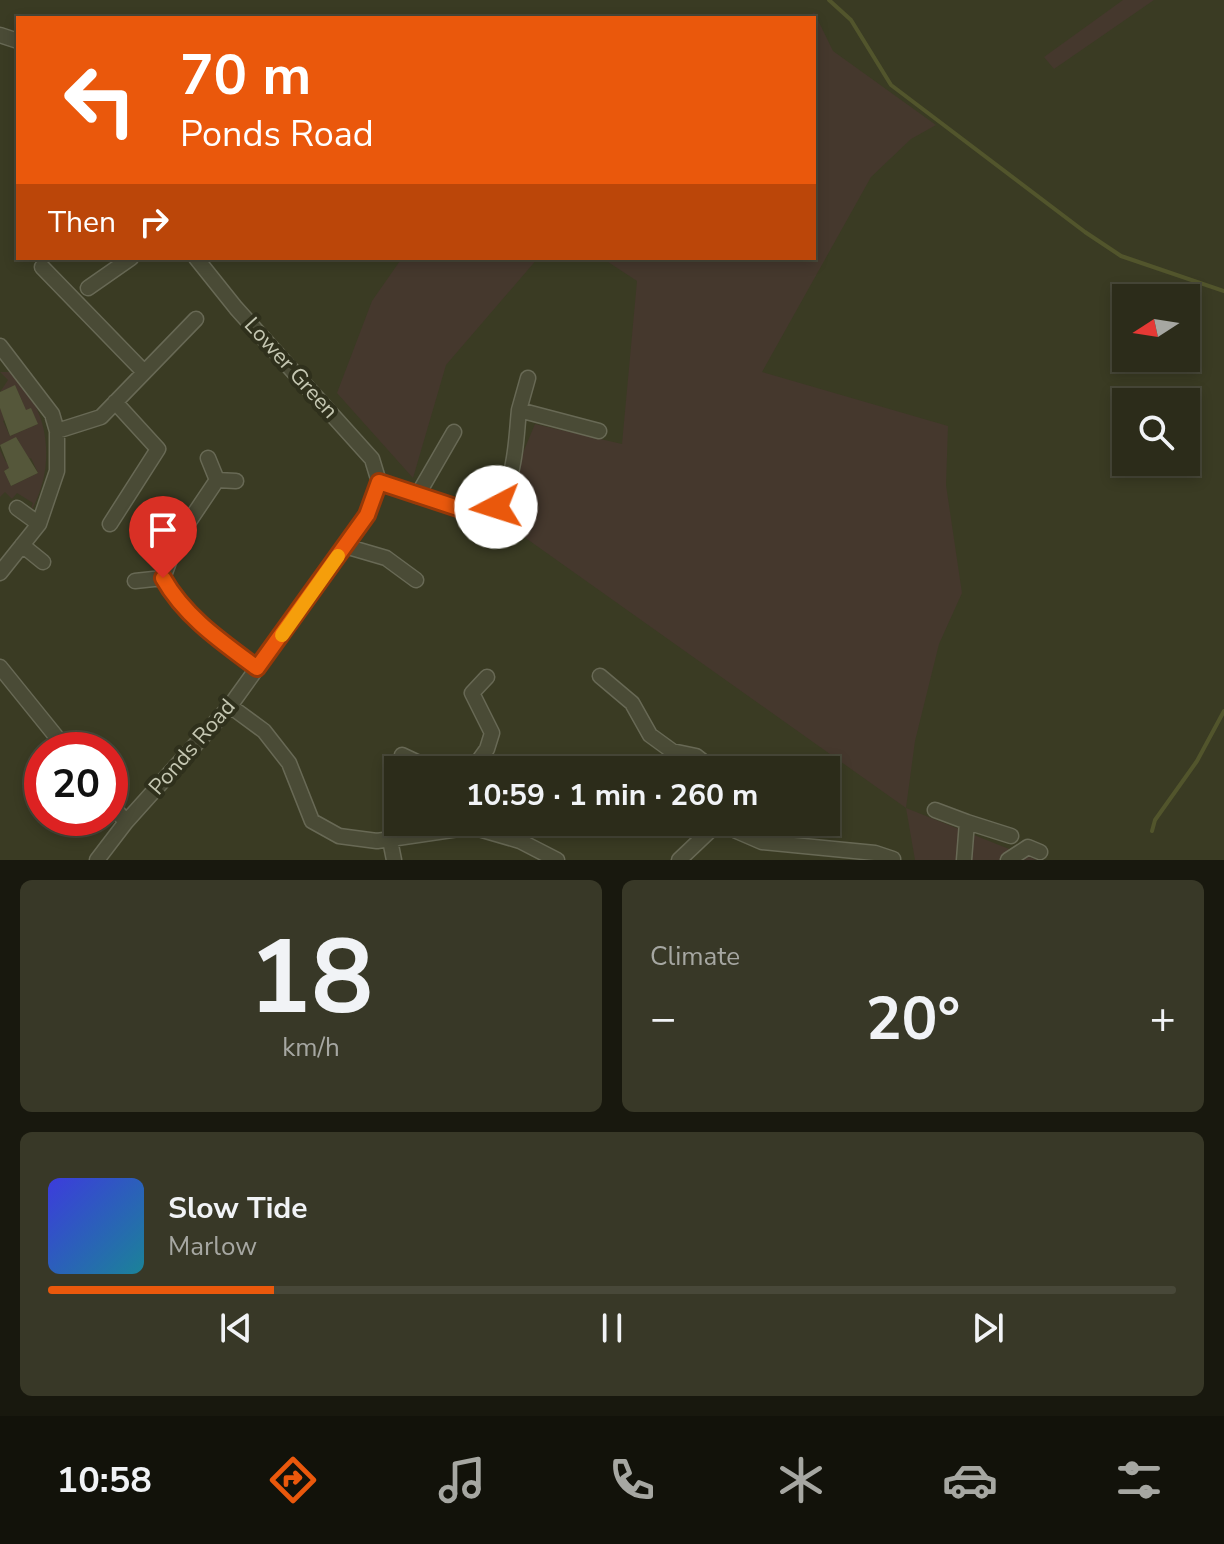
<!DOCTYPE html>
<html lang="en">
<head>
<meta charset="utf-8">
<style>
	:root { --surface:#2c2c1a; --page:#383827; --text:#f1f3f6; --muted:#a6a7a2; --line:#484839; --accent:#ea580c }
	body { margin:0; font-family:"Nunito Sans",sans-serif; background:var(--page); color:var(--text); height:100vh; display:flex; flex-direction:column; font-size:30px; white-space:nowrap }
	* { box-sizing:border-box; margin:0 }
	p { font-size:26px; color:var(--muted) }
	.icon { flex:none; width:44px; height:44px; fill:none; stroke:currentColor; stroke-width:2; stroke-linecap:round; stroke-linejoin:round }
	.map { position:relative; height:860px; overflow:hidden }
	.details { display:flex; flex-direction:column; gap:20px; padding:20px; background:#18180e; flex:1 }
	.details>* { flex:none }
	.banner { position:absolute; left:16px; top:16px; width:800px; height:244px; border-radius:0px; box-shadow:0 4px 12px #0003,0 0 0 2px var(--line); background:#ea580c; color:#fff; overflow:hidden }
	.needle { width:52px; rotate:258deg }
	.tools { position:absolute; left:1112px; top:284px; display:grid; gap:16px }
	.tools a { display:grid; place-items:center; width:88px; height:88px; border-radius:0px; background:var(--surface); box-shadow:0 4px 12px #0003,0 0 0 2px var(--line); font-size:40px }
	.speed { position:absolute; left:24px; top:732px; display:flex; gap:16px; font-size:40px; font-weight:700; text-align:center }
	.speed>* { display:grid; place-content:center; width:104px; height:104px; border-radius:50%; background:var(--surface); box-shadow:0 4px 12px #0003,0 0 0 2px var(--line); line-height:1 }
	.speed .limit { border:12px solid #d22; background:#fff; color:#111 }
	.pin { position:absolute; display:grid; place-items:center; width:68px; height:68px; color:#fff; margin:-82px -34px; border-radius:50% 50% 50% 0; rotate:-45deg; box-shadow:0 0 8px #0007 }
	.pin .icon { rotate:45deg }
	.me { position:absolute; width:88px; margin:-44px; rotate:265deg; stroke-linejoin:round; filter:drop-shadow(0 0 6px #0008) }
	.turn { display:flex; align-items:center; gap:28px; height:168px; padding:0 32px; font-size:36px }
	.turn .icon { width:104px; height:104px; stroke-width:2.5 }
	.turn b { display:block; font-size:56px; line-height:68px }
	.then { display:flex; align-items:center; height:76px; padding:0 32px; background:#0003; gap:16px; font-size:30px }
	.big { font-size:60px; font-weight:700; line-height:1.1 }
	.details .tile { flex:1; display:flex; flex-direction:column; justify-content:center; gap:12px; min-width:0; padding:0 28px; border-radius:12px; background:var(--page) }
	.details .dial { align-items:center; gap:0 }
	.dial b { font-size:104px; line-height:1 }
	.song { display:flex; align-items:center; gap:24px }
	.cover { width:96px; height:96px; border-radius:12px; background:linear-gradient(135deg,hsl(240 70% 55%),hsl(190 70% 35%)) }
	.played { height:8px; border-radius:4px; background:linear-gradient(90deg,var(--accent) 20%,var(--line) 20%) }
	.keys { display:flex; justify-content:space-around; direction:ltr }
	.heat { display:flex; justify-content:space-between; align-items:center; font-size:44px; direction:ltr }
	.details .tiles { flex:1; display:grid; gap:20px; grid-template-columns:1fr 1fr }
	.tile:last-child { grid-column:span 2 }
	.trip { position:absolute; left:384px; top:756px; width:456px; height:80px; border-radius:0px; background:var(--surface); box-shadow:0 4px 12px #0003,0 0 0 2px var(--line); font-weight:700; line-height:80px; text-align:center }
	.tab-bar { display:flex; height:128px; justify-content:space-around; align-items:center; background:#12120a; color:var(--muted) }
	.tab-bar .icon { width:56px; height:56px }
	.tab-bar .current { color:var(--accent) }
	.tab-bar b { font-size:36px; color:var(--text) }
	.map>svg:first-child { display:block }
</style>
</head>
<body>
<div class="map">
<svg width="1224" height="860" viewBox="0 0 1224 860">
	<rect width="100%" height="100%" fill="#3a3b23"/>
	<!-- green -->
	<path fill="#45382d" d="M1123,0h31l-100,69 -10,-12z
		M814,12l19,39 103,74 -25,14 -40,38 -109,195 186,54 -2,59 16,108 -23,51 -24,97 -9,67 131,52h-122l-9,-52 -410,-291 39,-93 87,20 15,-163 -35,-23h212v-240h-5z
		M402,258h136l-92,107 -33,113 -76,-85 35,-92z
		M0,372h10c11,5 15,14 20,24 23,36 21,84 -2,120l5,-13 -16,-10 -5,6 -7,-7 -5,5v-47l6,12 4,-1 3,5 -9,5 7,15 27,-13 -7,-15 -11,5 4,-10 -7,-15 -17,7v-37l12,9 -9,4 7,15 28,-12 -17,-12 2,-9 -8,-17 -15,6 8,-12z"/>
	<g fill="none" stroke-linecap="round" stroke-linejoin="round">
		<!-- stream -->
		<path stroke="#52552c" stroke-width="4" d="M829,0l22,20 40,65 194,147 36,24 103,35
			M1152,831l3,-11 42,-59 27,-50"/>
	</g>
	<!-- building -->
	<path fill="#55573a" d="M15,385l11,25 5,-2 7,16 -28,12 -10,-28v-16z
		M16,437l22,36 -27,13 -7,-15 5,-3 -9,-23z"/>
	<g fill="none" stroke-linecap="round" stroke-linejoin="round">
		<defs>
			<path id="minor" d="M0,35l18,6
				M196,258l40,50 136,151 7,23
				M42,267l102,105
				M88,288l43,-30
				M0,346l52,68 5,17v40l-18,53 -39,49
				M519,410l9,-32
				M57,431l44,-14 95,-98
				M208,458l9,22 19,1
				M417,496l37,-64
				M17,508l22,16
				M110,524l48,-75 -43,-47
				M22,545l21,17
				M345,546l41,12 30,22
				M163,578l15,-40 39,-58
				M135,581l28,-3c22,39 59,64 94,90
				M0,667l67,83
				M600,676l32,27 18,32 22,16 24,5 18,14
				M230,706l34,25 25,32 23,58 27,15 38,5 95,-14 48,14 37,19
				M402,755l32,15
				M472,770l15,-21 5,-16 -20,-40 15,-16
				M110,803l16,19
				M935,810l32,12 -3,38
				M967,822l44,14
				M390,840l4,20
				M97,860l29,-38 104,-116 137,-191 12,-33 103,34c35,-24 33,-68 37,-106l80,21
				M679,860l39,-37 44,19 113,11 18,6
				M1008,860l20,-13 12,5"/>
		</defs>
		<!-- minor casing -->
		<use href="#minor" stroke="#686955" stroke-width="17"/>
		<!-- minor -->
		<use href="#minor" stroke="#4a4b36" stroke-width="14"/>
	</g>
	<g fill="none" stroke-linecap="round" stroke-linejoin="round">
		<defs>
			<path id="route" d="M163,578c22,39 59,64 94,90l110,-153 12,-33 103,34 14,-9"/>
		</defs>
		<!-- route casing -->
		<use href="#route" stroke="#983908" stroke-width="20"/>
		<!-- route -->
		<use href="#route" stroke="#ea580c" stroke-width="14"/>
		<!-- slow -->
		<path stroke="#f59e0b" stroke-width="14" d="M282,635l56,-79"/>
	</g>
	<g text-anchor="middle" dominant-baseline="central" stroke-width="8" stroke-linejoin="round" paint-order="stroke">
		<!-- street labels -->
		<g font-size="22" fill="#c5c7b2" stroke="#2f301c">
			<text transform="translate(291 368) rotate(48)">Lower Green</text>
			<text transform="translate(192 747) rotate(-49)">Ponds Road</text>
		</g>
	</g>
</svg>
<div class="tools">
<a><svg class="needle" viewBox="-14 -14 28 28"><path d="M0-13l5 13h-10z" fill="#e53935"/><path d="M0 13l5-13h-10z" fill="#a6a7a2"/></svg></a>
<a><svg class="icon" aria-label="search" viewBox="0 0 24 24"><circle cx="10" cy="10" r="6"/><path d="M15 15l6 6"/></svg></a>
</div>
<div class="speed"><div class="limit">20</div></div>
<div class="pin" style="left:163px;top:578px;background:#d93025"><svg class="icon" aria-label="arrive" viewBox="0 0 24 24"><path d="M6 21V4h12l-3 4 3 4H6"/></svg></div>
<svg class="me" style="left:496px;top:507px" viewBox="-20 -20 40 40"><circle r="19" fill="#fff"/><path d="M0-13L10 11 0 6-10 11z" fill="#ea580c"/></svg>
<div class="trip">10:59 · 1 min · 260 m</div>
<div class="banner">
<div class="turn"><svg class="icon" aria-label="left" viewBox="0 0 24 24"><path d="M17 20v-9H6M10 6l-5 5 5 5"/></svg><div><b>70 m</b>Ponds Road</div></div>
<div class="then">Then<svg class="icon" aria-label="right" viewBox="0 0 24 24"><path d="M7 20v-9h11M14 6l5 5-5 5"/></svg></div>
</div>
</div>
<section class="details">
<div class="tiles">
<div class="tile dial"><b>18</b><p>km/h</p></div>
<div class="tile"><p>Climate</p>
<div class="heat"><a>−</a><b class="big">20°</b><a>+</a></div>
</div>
<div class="tile">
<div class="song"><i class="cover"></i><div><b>Slow Tide</b><p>Marlow</p></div></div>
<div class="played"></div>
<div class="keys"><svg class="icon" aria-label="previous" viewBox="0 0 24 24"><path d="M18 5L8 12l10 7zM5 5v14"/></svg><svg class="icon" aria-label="pause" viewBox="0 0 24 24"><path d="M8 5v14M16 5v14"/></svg><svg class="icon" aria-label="next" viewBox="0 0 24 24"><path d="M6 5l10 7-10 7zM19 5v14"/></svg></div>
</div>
</div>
</section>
<nav class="tab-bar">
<b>10:58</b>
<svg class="icon current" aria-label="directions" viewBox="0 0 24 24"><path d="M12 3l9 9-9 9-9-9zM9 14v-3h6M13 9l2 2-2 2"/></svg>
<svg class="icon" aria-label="music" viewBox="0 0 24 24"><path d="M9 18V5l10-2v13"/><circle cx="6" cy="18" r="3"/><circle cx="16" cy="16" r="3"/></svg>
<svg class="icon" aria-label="phone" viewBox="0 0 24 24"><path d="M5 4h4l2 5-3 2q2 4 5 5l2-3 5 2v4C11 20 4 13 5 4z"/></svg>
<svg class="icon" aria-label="climate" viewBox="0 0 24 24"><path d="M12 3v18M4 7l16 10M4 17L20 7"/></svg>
<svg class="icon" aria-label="car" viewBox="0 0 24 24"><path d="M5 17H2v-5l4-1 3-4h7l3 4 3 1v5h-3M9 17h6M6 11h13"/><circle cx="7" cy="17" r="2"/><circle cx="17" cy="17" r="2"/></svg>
<svg class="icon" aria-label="filters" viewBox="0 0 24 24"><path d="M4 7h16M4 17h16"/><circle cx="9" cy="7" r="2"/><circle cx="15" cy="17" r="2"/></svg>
</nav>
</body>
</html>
